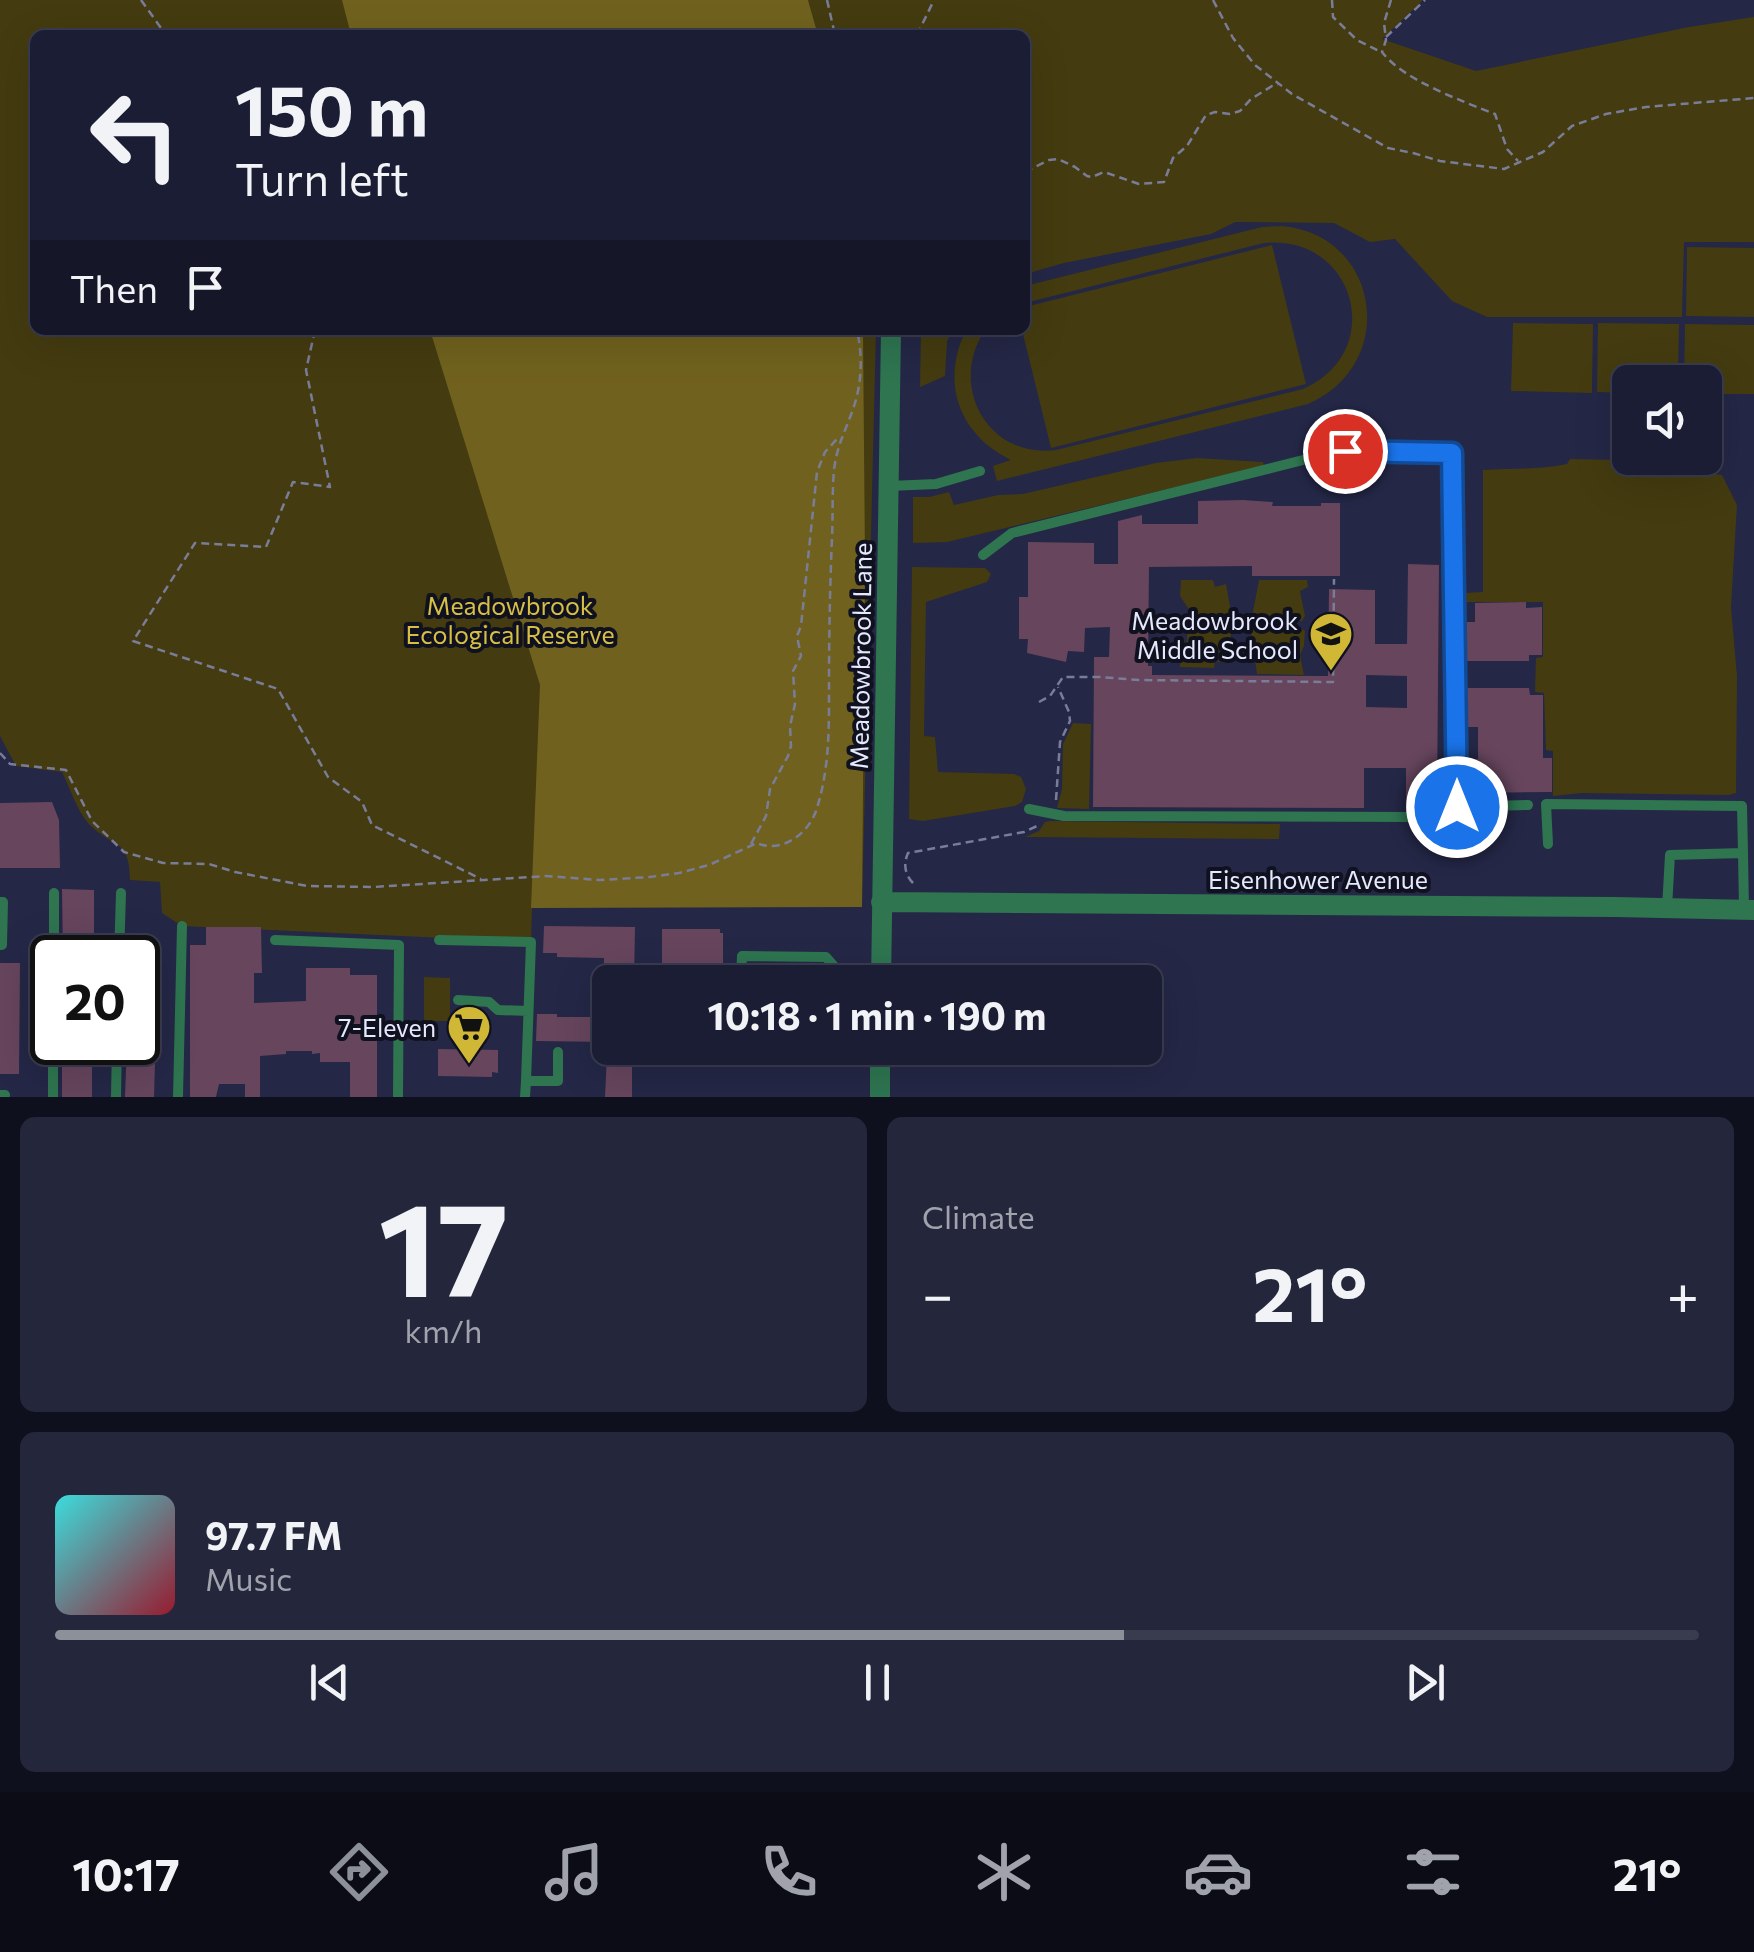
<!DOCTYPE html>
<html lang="en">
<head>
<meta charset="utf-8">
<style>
	:root { --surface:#1b1d34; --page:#24263c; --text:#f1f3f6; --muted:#a0a2ac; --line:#393b4f; --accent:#8c9099 }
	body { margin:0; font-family:Commissioner,sans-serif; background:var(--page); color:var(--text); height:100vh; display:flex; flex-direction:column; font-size:38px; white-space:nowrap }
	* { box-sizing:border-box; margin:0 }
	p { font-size:32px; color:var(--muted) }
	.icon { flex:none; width:55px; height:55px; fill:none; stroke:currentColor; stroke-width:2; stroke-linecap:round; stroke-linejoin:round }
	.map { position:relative; height:1097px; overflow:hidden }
	.panel { display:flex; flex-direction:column; gap:20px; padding:20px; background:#0f101d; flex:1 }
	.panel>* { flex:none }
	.guide { position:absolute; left:30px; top:30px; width:1000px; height:305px; border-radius:15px; box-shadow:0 10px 40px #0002,0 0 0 2px var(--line); background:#1b1d34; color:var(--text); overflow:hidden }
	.tools { position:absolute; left:1612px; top:365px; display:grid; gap:20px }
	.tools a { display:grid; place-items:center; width:110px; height:110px; border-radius:15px; background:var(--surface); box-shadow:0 10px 40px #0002,0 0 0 2px var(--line); font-size:50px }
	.speed { position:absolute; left:30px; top:935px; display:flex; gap:20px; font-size:50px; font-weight:700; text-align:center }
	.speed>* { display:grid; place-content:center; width:130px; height:130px; border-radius:50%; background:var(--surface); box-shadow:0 10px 40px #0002,0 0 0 2px var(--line); line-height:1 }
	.speed .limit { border:5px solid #111; border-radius:15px; background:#fff; color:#111 }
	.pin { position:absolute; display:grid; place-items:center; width:85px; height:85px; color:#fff; margin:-42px; border:5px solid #fff; border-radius:50%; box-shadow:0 2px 10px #0007 }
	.me { position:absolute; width:110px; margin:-55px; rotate:0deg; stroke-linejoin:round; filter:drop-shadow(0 0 8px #0008) }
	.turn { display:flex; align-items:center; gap:35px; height:210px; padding:0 40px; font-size:45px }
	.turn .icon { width:130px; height:130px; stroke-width:2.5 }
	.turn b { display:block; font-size:70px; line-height:85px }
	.then { display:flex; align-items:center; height:95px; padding:0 40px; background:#0003; gap:20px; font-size:38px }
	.big { font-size:75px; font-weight:700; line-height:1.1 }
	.panel .widget { flex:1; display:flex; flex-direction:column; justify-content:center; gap:15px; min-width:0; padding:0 35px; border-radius:15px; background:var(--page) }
	.panel .dial { align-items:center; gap:0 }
	.dial b { font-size:130px; line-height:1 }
	.song { display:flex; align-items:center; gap:30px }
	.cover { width:120px; height:120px; border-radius:15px; background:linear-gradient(135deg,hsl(180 70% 55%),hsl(350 70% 35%)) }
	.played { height:10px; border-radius:5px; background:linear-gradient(90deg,var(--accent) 65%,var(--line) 65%) }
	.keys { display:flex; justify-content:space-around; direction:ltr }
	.heat { display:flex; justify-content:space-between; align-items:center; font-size:55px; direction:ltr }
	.panel .tiles { flex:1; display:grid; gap:20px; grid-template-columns:1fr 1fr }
	.widget:last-child { grid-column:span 2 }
	.trip { position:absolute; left:592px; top:965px; width:570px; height:100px; border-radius:15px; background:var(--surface); box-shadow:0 10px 40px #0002,0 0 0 2px var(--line); font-weight:700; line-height:100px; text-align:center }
	.dock { display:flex; height:160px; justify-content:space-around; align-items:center; background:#0b0c15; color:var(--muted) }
	.dock .icon { width:70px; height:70px }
	.dock .on { color:var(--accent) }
	.dock b { font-size:45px; color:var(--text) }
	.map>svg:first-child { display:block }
</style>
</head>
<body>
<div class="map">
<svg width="1754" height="1097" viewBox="0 0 1754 1097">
	<rect width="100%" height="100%" fill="#242746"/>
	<!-- green -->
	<path fill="#443b10" d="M0,0h635l4,35h-604v295h841l-14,577h-330l-1,35 -349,-16 -20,-13 -2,-31 -30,-2c0,-42 -18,-32 -41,-56 -12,-13 -19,-36 -27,-52l-46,-6 -16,-30z
		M808,0h615l-41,39 94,32 213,-44 65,-10v225h-70l-2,75h-195l-35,-16 -57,-62 -25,3 -36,-19 -99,-1 -24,12 -147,29 -39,11v-239h-207z
		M1282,226c99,9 117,139 26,178l-311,77 -4,-15 18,-6c-52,-25 -71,-77 -45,-130h19c-37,55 2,129 71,120l247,-61c85,-38 52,-155 -39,-146l-239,60v-17l237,-59z
		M1272,245l34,139 -255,64 -29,-118h3v-23z
		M1687,247l67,1v69l-68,-1z
		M1513,323l80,1 -1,69 -81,-2z
		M1598,323l81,1 -1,58h-48v11l-33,-1z
		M1685,324l69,1v69h-49v-12h-21z
		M921,330h31l-5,12 -2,34 -25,11z
		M1197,458l66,4 1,4 -317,76 -34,1v-46h16l20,-5 5,13 44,-10 25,-1 133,-31z
		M1570,459l98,2 5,9 49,5 15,30 -6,102 6,69 -1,117 -7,2 -147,-2 -29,3v-45l-7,-1 -2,-57 -9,-1 1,-34 7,-1v-55h-80v-9l20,-1v-122c29,-2 56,0 84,-6z
		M912,567l73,1 6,6 -4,8 -61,20 -2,134 11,1 3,35 76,2 7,3 5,12 -4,13 -7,4 -92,15 -14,-2z
		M1181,580h32l2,7 11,-3 7,39 -7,40 -11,-2 -1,7 -34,-1v-16l7,-11 1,-32 -8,-12z
		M1259,580h48l1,7 -8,4 5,25 -3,5 -47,-1 -3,-3z
		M1255,628h46l4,3 -1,15 -4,9 4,20 -47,-1 -6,-42z
		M1073,723l18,1 -2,85 -32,-1 5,-19 1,-45z
		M1050,821l230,3 -1,15 -254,-2 14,-6 6,-9z
		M424,977l26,1v43h-26z"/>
	<!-- forest -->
	<path fill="#70621e" d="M342,0h466l10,35h-467z
		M430,330h433l2,232 -3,345 -331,1 9,-223z"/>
	<!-- building -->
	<path fill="#66455d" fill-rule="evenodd" d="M1243,500l30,2 -1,4h49v-3h19v73h-88v-10l-103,1 -1,99h4v9l176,1 1,-87 46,1v54h32l1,-80 31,1 -2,236h-31v-33h-42v40l-271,-1 1,-150h15l1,-30 -25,1 -1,24 -16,-1 -2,11 -39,-9 1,-14h-9v-42h9v-55l66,1v21h24v-43l24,-6v9h56v-23zM1366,675l41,1v32l-41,-1z
		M1526,602v6l16,-1v48h-13v6h-62l-1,-39h9v-19z
		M1466,688h63l1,7h13v63h9v34l-79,1v-34h5v-32h-10v-6h-2z
		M52,802l7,18 1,48h-60v-65z
		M1446,818h30v29l-45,-1 1,-26z
		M62,889l32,1v68h-31z
		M544,926l91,1 -1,55h-30v-24l-47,-1v-4h-14z
		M206,927h55l1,46h-8v30l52,-2v-33h44v7h27v122h-27v-35h-30v-9l-8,1v-3h-26v3l-26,2v41h-15v-13h-26l-3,13h-26v-152h16z
		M662,929h58v4h3v39h-13l1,9h-16v-8h-33z
		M0,963h20l-1,111h-19z
		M138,963h20l-4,134h-29l2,-55h11z
		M537,1014h20v3h53v25l-74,-1z
		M62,1042h30v55h-30z
		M438,1049l60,1v23l-6,-1v5l-54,-1z
		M607,1054h25v43h-27z"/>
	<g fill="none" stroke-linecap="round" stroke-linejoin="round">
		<!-- path -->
		<path stroke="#7a7d98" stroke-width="2.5" stroke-dasharray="8 5" stroke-linecap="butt" d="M141,0l25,35
			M827,0l8,35
			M1213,0l20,38 22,27 37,29 96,54 25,5 27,8 64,8 39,-17 29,-26 34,-12 40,-7 108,-9
			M1332,0l1,17 24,23 24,12
			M1391,0l-7,23 2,17 -4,12c21,28 80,49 113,62l12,35 11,12
			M917,35l17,-35
			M1386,37l39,-37
			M1025,172l24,-12 9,-1 17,8 12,9 5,1 12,-5 35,12 25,-2 9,-24 14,-12 19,-31 9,-3 15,2 10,-3 11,-12 21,-13 6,-1
			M315,330l-9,40 24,117 -37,-5 -27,65 -71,-4 -62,98 145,48 50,88 34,25 10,23 109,54
			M1039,702l11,-6 13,-19h36l40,3 194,2 1,-103
			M0,753l10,11 56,6 26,51 32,31 39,11 46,1 26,8 72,14 67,1 172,-11 53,4 51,-3 29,-4 30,-8 48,-22c24,11 51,-9 59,-32 14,-42 13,-86 13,-128 0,-49 1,-97 3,-145 1,-23 0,-45 2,-68 3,-24 10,-36 18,-58 10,-27 11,-54 5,-82
			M1056,800l4,-58 10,-21 -1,-9 -11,-25
			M751,844l15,-28 4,-27 18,-33 3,-10 -1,-20 5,-22 -2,-33 8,-15 -4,-20 4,-10 16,-154 8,-20 12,-13
			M913,883c-8,-8 -10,-19 -5,-30l116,-21 13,-6"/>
		<!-- service -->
		<path stroke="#2e7550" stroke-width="10" d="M889,486l47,-2 44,-13
			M983,555l29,-22 299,-75 34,-7 107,2 5,354 -25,4 -19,6 -349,-1 -35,-7
			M1457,807l71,-2
			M1548,844l-2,-40 196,2 1,47
			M0,902h3l-1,43h-2
			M1667,908l3,-53 73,-2 1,57
			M275,940l124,5 -1,152
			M439,940l92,2 -5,139
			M54,958v-65
			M119,958l2,-65
			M741,982l1,-26 84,1 19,22 36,1
			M458,1000l31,2 9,8 30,1
			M0,1095h5
			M53,1097v-55
			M116,1097l1,-55
			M178,1097l4,-171
			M525,1097l1,-16h32v-29"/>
		<!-- minor -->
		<path stroke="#2e7550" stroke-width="20" d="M881,902l734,5 139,3
			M881,982l10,-652
			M880,1097v-49"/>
	</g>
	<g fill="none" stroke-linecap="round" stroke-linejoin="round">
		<defs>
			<path id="route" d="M1345,451l107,2 5,354"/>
		</defs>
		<!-- route casing -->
		<use href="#route" stroke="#114b97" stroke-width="25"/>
		<!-- route -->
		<use href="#route" stroke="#1a73e8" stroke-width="18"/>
	</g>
	<!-- icons -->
	<defs>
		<symbol id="school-pin" viewBox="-11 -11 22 30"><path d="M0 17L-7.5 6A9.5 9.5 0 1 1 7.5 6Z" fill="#d0b736" stroke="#10111f"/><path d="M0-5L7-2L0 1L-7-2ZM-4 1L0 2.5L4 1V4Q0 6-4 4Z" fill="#111"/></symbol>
		<symbol id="supermarket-pin" viewBox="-11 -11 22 30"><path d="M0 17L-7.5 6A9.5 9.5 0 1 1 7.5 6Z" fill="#d0b736" stroke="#10111f"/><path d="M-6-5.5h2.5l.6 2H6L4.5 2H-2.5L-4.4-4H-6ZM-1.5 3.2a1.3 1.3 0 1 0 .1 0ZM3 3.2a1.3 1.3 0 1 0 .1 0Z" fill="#111"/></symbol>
	</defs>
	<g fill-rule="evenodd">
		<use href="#school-pin" x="1306" y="609" width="50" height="68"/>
		<use href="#supermarket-pin" x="444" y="1002" width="50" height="68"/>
	</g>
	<g text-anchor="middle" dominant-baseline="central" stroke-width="8" stroke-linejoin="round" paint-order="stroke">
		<!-- park labels -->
		<g font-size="25" fill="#d7bf44" stroke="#10111f">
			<text x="510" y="605">Meadowbrook<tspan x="510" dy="29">Ecological Reserve</tspan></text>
		</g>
		<!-- poi labels -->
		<g font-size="25" fill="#e6e9fe" stroke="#10111f" text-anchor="end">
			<text x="1298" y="620">Meadowbrook<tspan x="1298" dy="29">Middle School</tspan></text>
			<text x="436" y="1027">7-Eleven</text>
		</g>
		<!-- street labels -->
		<g font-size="25" fill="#e6e9fe" stroke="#10111f">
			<text transform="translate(860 656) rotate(-89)">Meadowbrook Lane</text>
			<text x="1318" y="879">Eisenhower Avenue</text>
		</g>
	</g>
</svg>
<div class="tools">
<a><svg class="icon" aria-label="sound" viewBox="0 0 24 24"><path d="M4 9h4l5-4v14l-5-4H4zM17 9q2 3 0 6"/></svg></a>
</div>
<div class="speed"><div class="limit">20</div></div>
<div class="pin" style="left:1345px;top:451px;background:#d93025"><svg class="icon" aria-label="arrive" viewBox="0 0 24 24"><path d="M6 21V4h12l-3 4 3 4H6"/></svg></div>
<svg class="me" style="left:1457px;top:807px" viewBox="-20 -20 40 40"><circle r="17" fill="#1a73e8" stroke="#fff" stroke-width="3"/><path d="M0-11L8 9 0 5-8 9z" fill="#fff"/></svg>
<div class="trip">10:18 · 1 min · 190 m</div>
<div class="guide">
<div class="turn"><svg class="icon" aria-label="left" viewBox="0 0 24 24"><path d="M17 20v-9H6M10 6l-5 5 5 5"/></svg><div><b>150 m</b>Turn left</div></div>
<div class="then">Then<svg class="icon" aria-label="arrive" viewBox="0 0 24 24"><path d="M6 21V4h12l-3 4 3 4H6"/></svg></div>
</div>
</div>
<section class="panel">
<div class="tiles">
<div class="widget dial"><b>17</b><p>km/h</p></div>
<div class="widget"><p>Climate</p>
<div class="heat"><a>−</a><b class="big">21°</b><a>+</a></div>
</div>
<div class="widget">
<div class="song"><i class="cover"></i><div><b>97.7 FM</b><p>Music</p></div></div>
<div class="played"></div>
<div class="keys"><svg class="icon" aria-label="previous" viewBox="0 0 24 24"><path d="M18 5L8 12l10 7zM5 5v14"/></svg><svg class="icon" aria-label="pause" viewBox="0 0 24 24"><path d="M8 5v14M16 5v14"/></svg><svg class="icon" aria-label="next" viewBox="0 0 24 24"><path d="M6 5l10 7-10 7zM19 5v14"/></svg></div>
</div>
</div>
</section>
<nav class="dock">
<b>10:17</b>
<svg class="icon on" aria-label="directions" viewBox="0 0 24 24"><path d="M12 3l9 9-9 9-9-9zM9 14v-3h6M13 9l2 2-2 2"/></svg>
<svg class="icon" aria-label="music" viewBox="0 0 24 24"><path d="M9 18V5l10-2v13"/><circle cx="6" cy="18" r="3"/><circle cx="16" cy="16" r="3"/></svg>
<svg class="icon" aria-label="phone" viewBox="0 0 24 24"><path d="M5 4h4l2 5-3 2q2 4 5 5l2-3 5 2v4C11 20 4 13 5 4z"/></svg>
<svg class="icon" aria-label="climate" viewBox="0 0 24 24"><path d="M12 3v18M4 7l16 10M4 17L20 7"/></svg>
<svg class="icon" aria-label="car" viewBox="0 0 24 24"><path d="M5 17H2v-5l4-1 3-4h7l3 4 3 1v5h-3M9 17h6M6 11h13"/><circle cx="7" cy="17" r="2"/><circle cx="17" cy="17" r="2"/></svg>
<svg class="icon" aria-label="filters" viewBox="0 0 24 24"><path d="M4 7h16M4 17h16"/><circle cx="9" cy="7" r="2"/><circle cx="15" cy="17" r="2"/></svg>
<b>21°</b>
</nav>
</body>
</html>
